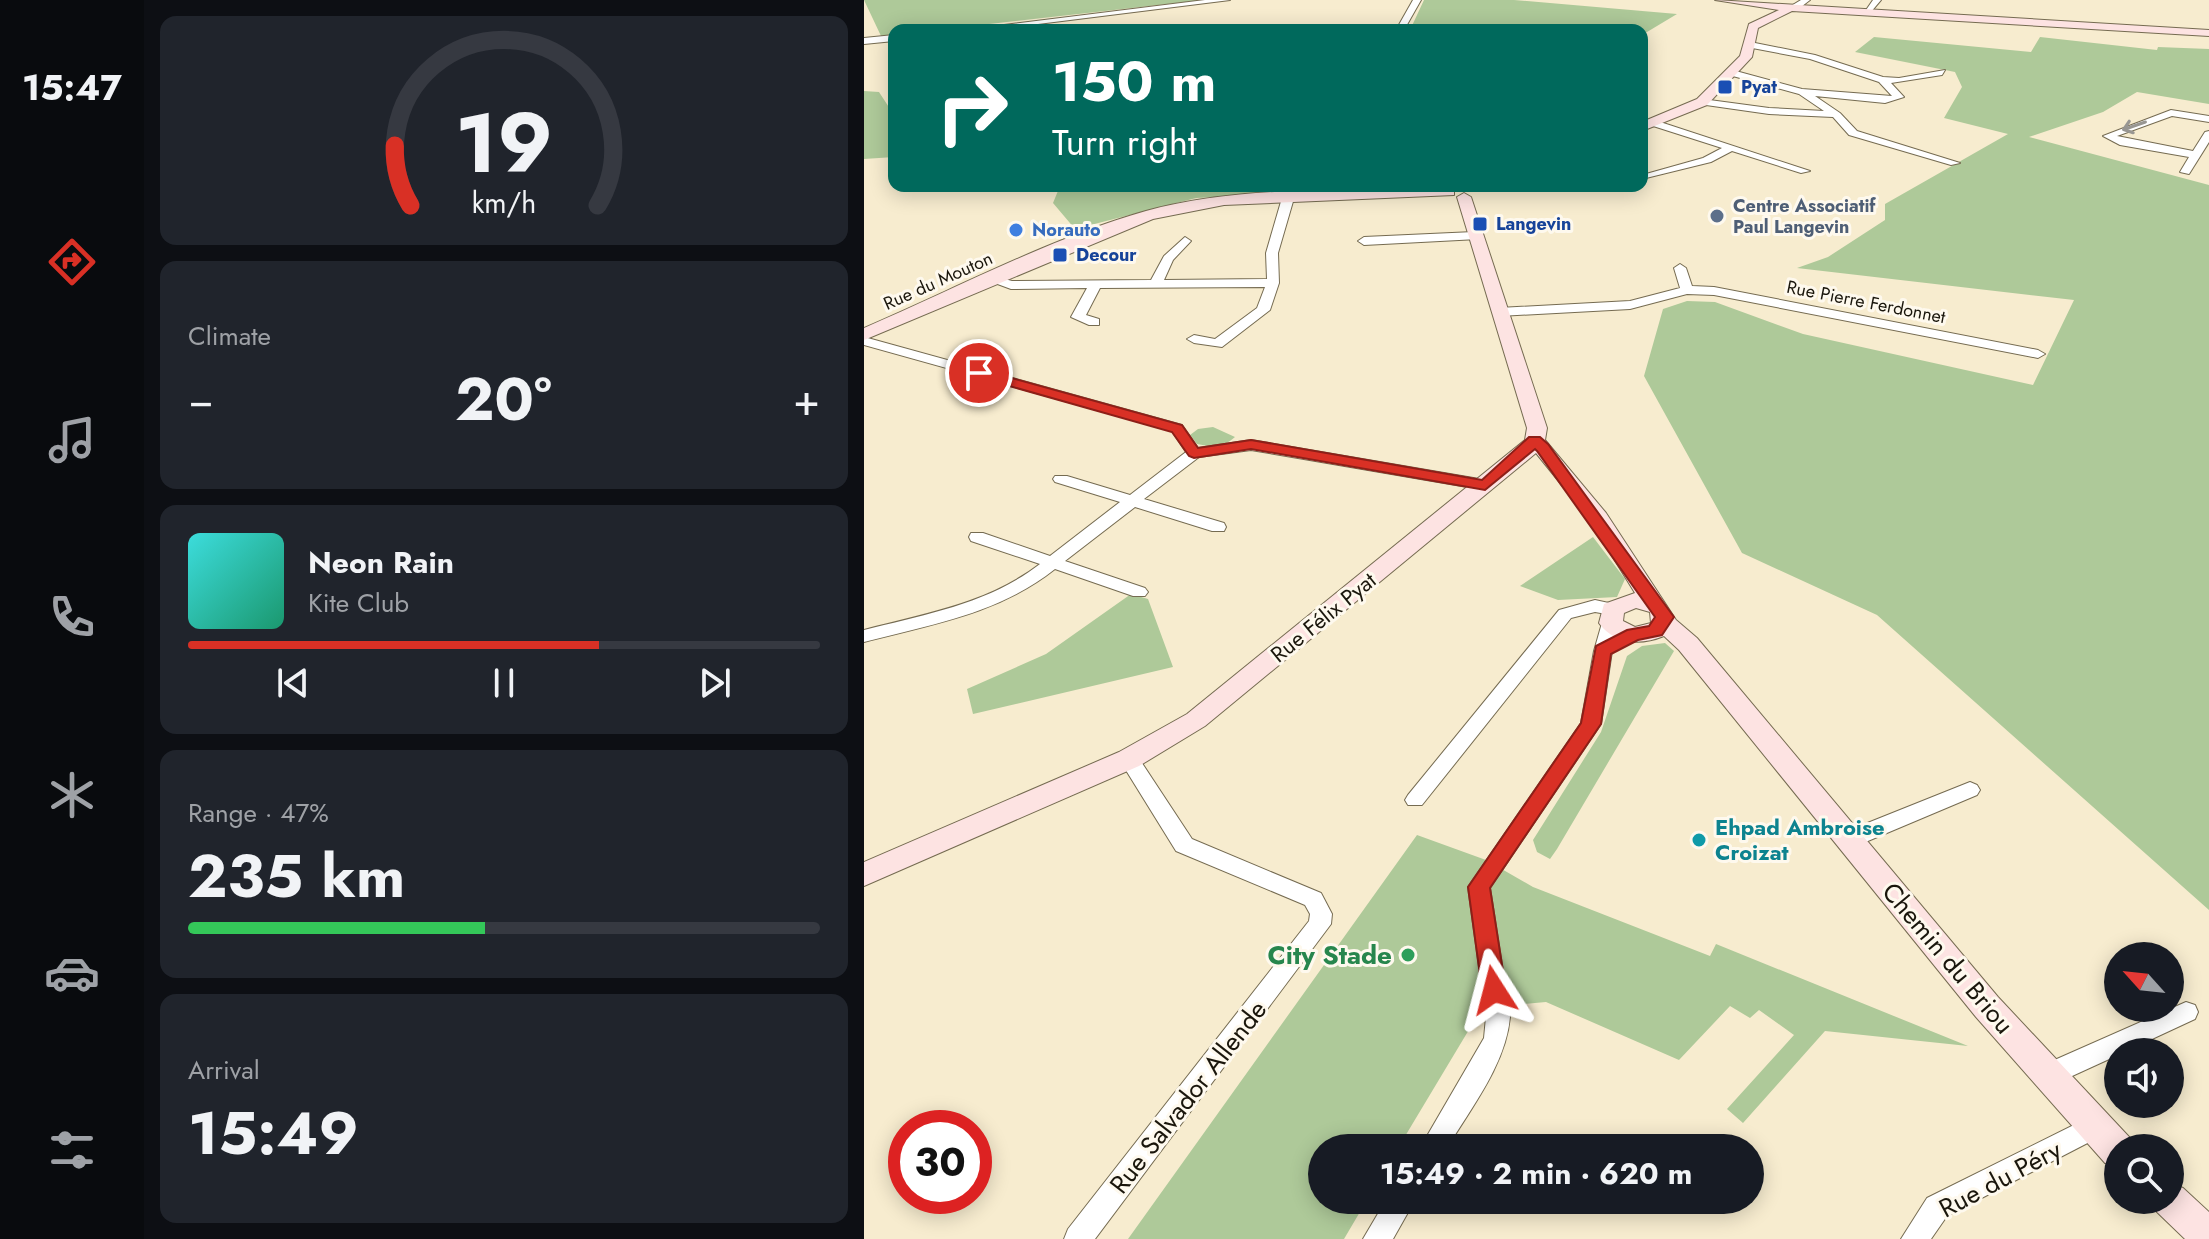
<!DOCTYPE html>
<html lang="en">
<head>
<meta charset="utf-8">
<style>
	:root { --surface:#171b24; --page:#20242c; --text:#f1f3f6; --muted:#9ea1a6; --line:#363941; --accent:#d93025 }
	body { margin:0; font-family:Jost,sans-serif; background:var(--page); color:var(--text); height:100vh; display:flex; flex-direction:column; font-size:30px; white-space:nowrap }
	* { box-sizing:border-box; margin:0 }
	p { font-size:26px; color:var(--muted) }
	.icon { flex:none; width:44px; height:44px; fill:none; stroke:currentColor; stroke-width:2; stroke-linecap:round; stroke-linejoin:round }
	.map { position:relative; flex:1; overflow:hidden }
	.drawer { display:flex; flex-direction:column; gap:16px; padding:16px; background:#0d0f14; width:720px }
	.drawer>* { flex:none }
	.hud { position:absolute; left:24px; top:24px; width:760px; height:168px; border-radius:16px; box-shadow:0 4px 20px #0003; background:#00695c; color:#fff; overflow:hidden }
	.needle { width:52px; rotate:297deg }
	.buttons { position:absolute; left:1240px; top:942px; display:grid; gap:16px }
	.buttons a { display:grid; place-items:center; width:80px; height:80px; border-radius:50%; background:var(--surface); box-shadow:0 4px 20px #0003; font-size:40px }
	.speed { position:absolute; left:24px; top:1110px; display:flex; gap:16px; font-size:40px; font-weight:700; text-align:center }
	.speed>* { display:grid; place-content:center; width:104px; height:104px; border-radius:50%; background:var(--surface); box-shadow:0 4px 20px #0003; line-height:1 }
	.speed .limit { border:12px solid #d22; background:#fff; color:#111 }
	.pin { position:absolute; display:grid; place-items:center; width:68px; height:68px; color:#fff; margin:-34px; border:4px solid #fff; border-radius:50%; box-shadow:0 2px 8px #0007 }
	.me { position:absolute; width:88px; margin:-44px; rotate:351deg; stroke-linejoin:round; filter:drop-shadow(0 0 6px #0008) }
	.turn { display:flex; align-items:center; gap:28px; height:168px; padding:0 32px; font-size:36px }
	.turn .icon { width:104px; height:104px; stroke-width:2.5 }
	.turn b { display:block; font-size:56px; line-height:68px }
	.big { font-size:60px; font-weight:700; line-height:1.1 }
	.drawer .widget { flex:1; display:flex; flex-direction:column; justify-content:center; gap:12px; min-width:0; padding:0 28px; border-radius:16px; background:var(--page) }
	.drawer .dial { align-items:center; gap:0 }
	.dial svg { height:208px; overflow:visible; fill:none; stroke:var(--line); stroke-width:7; stroke-linecap:round; text-anchor:middle }
	.dial text { fill:var(--text); stroke:none }
	.song { display:flex; align-items:center; gap:24px }
	.cover { width:96px; height:96px; border-radius:12px; background:linear-gradient(135deg,hsl(180 70% 55%),hsl(160 70% 35%)) }
	.played { height:8px; border-radius:4px; background:linear-gradient(90deg,var(--accent) 65%,var(--line) 65%) }
	.keys { display:flex; justify-content:space-around; direction:ltr }
	.heat { display:flex; justify-content:space-between; align-items:center; font-size:44px; direction:ltr }
	.charge { height:12px; border-radius:6px; background:linear-gradient(90deg,#34c759 47%,var(--line) 0) }
	.trip { position:absolute; left:444px; top:1134px; width:456px; height:80px; border-radius:40px; background:var(--surface); box-shadow:0 4px 20px #0003; font-weight:700; line-height:80px; text-align:center }
	main { display:flex; flex:1; min-height:0 }
	.menu { display:flex; flex-direction:column; width:144px; justify-content:space-around; align-items:center; background:#090b0e; color:var(--muted) }
	.menu .icon { width:56px; height:56px }
	.menu .active { color:var(--accent) }
	.menu b { font-size:36px; color:var(--text) }
	.map>svg:first-child { display:block }
</style>
</head>
<body>
<main>
<nav class="menu">
<b>15:47</b>
<svg class="icon active" aria-label="directions" viewBox="0 0 24 24"><path d="M12 3l9 9-9 9-9-9zM9 14v-3h6M13 9l2 2-2 2"/></svg>
<svg class="icon" aria-label="music" viewBox="0 0 24 24"><path d="M9 18V5l10-2v13"/><circle cx="6" cy="18" r="3"/><circle cx="16" cy="16" r="3"/></svg>
<svg class="icon" aria-label="phone" viewBox="0 0 24 24"><path d="M5 4h4l2 5-3 2q2 4 5 5l2-3 5 2v4C11 20 4 13 5 4z"/></svg>
<svg class="icon" aria-label="climate" viewBox="0 0 24 24"><path d="M12 3v18M4 7l16 10M4 17L20 7"/></svg>
<svg class="icon" aria-label="car" viewBox="0 0 24 24"><path d="M5 17H2v-5l4-1 3-4h7l3 4 3 1v5h-3M9 17h6M6 11h13"/><circle cx="7" cy="17" r="2"/><circle cx="17" cy="17" r="2"/></svg>
<svg class="icon" aria-label="filters" viewBox="0 0 24 24"><path d="M4 7h16M4 17h16"/><circle cx="9" cy="7" r="2"/><circle cx="15" cy="17" r="2"/></svg>
</nav>
<section class="drawer">
<div class="widget dial"><svg viewBox="0 0 100 80">
<path d="M14 69A42 42 0 1 1 86 69"/>
<path d="M14 69A42 42 0 0 1 8 46" stroke="#d93025"/>
<text x="50" y="56" font-size="32" font-weight="700">19</text>
<text x="50" y="72" font-size="11">km/h</text>
</svg></div>
<div class="widget"><p>Climate</p>
<div class="heat"><a>−</a><b class="big">20°</b><a>+</a></div>
</div>
<div class="widget">
<div class="song"><i class="cover"></i><div><b>Neon Rain</b><p>Kite Club</p></div></div>
<div class="played"></div>
<div class="keys"><svg class="icon" aria-label="previous" viewBox="0 0 24 24"><path d="M18 5L8 12l10 7zM5 5v14"/></svg><svg class="icon" aria-label="pause" viewBox="0 0 24 24"><path d="M8 5v14M16 5v14"/></svg><svg class="icon" aria-label="next" viewBox="0 0 24 24"><path d="M6 5l10 7-10 7zM19 5v14"/></svg></div>
</div>
<div class="widget"><p>Range · 47%</p><b class="big">235 km</b><div class="charge"></div></div>
<div class="widget"><p>Arrival</p><b class="big">15:49</b></div>
</section>
<div class="map">
<svg width="1345" height="1239" viewBox="0 0 1345 1239">
	<rect width="100%" height="100%" fill="#f7eccf"/>
	<!-- green -->
	<path fill="#aec999" d="M0,0h339l-267,30h-42v5l-13,1z
		M560,0h90l163,14 -35,21v-5h-232z
		M1010,37l157,15 9,-15 117,13 1,-3 51,2v55l-72,-12 -34,20 -74,25 180,48v725l-332,-295 -135,-62 -98,-177 19,-67 24,-8 28,1 88,32 230,51 41,-85 -277,-32 31,-11 57,-37v-16l123,-70 -64,-16 18,-31 -7,-15 -100,-20z
		M0,91l15,1 15,23v42l-30,2z
		M196,186h291l-1,4 -154,8 -121,31 -22,-26z
		M349,427l22,10c-12,11 -23,10 -38,7l-7,-9 8,-6z
		M729,537l32,42 -8,18 -59,3 -38,-14z
		M267,594l17,5 25,68 -200,47 -6,-25 79,-35z
		M801,643l9,8 -117,198 -7,10 -13,-7 -4,-12 68,-108 26,-76 15,-10z
		M553,835l69,25 47,27 177,69 6,-12 252,102 -143,-15 -82,92 -16,-14 67,-74 -35,-25 -9,8 -20,-12 -51,54 -133,-58 -64,6 -84,140h-76v52h45l-23,39h-216z"/>
	<g fill="none" stroke-linecap="round" stroke-linejoin="round">
		<defs>
			<path id="street" d="M341,0h25l-240,30h-26z
				M549,0h8l-17,30h-8z
				M937,0h9l-13,10h-6v-4z
				M1009,0h8l-11,13h-6z
				M30,35v6l-30,3v-6z
				M886,42l65,13 68,22 16,1 46,-8 -3,5 -51,8 13,14 -19,6 -70,-7 25,17 17,18 103,32 -9,2 -102,-30 -16,-18 -64,-3 -70,-10v-4l3,-1 67,9 55,3 -25,-17 -70,-19 3,-5 70,19 90,7 -13,-14 -69,-23 -63,-12z
				M1307,110l38,6v6l-37,-6 -55,20 76,15 12,-19 4,-1v11l-20,32 -9,-2 9,-15 -69,-12 -17,-9z
				M790,120l156,51 -9,2 -69,-22 -21,11 -65,16v-4l57,-16 19,-10 -72,-23v-4z
				M424,195l6,3 -16,55 1,30 -9,27 -48,37 -28,-4 -7,-4 7,-4 21,4 42,-31 8,-21 -165,1 -14,27 13,4v6h-10l-18,-8 16,-29 -76,1 -27,-10 6,-4 22,6 139,-1 13,-24 21,-19 6,4 -18,19 -9,20 103,-1 -1,-26 16,-55z
				M610,232l6,4 -2,3 -114,6 -6,-4 6,-4z
				M816,264l6,4 6,18 22,1 324,63 7,4 -7,4 -324,-63 -27,-1 -57,15 -131,7 -7,-4 7,-4 131,-7 50,-13 -6,-20z
				M0,337l318,88 16,23 53,-8 234,40 8,5 -8,5 -234,-40 -52,7 -55,42 80,24 2,4 -2,4h-12l-77,-24 -70,54 80,27 3,4 -3,4h-12l-78,-27c-57,45 -122,55 -191,73v-12c62,-16 124,-26 176,-66l-69,-23 -2,-4 2,-4h12l67,23 70,-54 -65,-20 -2,-3 2,-3h12l63,19 56,-43 -14,-21 -308,-86z
				M731,600l23,5 3,4 -9,6 -17,-3 -24,6 -149,187h-14l-3,-5 3,-5 151,-185z
				M747,617l9,6 -8,28 -11,73 -111,164 20,129c-4,47 -39,91 -63,131h-27l64,-110 2,-21 -18,-130 113,-164 13,-72 8,-28z
				M265,752l7,2 56,85 129,54 11,21 -1,10 -236,315h-31l4,-10 241,-308 1,-7 -5,-9 -129,-54 -57,-92 3,-5z
				M1106,782l7,3 3,5 -3,5 -121,51 -8,2 -8,-2 -3,-6 3,-6z
				M1322,1002l9,3 3,7 -3,7 -71,33h-6v3l-59,27 -9,3 -9,-3 -4,-8 4,-8z
				M1230,1115l9,4 4,8 -4,8 -156,81 -16,23h-30l26,-41z
				M522,1200h29l-22,39h-30z"/>
			<path id="secondary" d="M851,0l494,30v6l-417,-25 -34,17 -6,29 -45,48 -65,26v-9l55,-23 43,-43 9,-32 30,-14z
				M585,188l5,1v6l-230,10 -71,14 -289,121v-12c89,-38 189,-91 282,-117 94,-26 205,-20 303,-23z
				M600,193l7,4 76,231 -2,12 61,73 70,107 21,18 301,359 133,142 3,9h-16v19l-13,-4 -129,-146 -297,-367 -15,-14c-22,9 -50,9 -65,-13l5,-19 31,-11 -45,-73 -54,-67 -331,273 -66,40 -275,120v-24l255,-110 68,-38 338,-274 2,-12 -70,-231zM772,608l14,4 1,11 -16,4 -12,-6 1,-8z
				M1306,1183l13,5 26,24v27h-24l-28,-27 -5,-12h18z"/>
		</defs>
		<!-- street casing -->
		<use href="#street" stroke="#756b51" stroke-width="2"/>
		<!-- secondary casing -->
		<use href="#secondary" stroke="#756b51" stroke-width="2"/>
		<!-- street -->
		<use href="#street" fill="#fff" fill-rule="evenodd"/>
		<!-- secondary -->
		<use href="#secondary" fill="#fde3e2" fill-rule="evenodd"/>
	</g>
	<!-- one-way arrows -->
	<defs><path id="oneway-shaft" d="M-6 0H5M1.5-3L5.5 0L1.5 3" fill="none" stroke-width="1.6" stroke-linecap="round" stroke-linejoin="round" transform="scale(2)"/></defs>
	<use stroke="#989692" href="#oneway-shaft" transform="translate(1270 126) rotate(161)"/>
	<!-- route -->
	<path fill="#d93025" stroke="#8d1f18" stroke-width="2" d="M115,369l203,56 16,23 53,-8 231,40 47,-43h11l8,7 126,173 -12,18 -24,5 -27,14 -10,70 -111,164 16,102 -3,7 -9,3 -8,-3 -4,-7 -14,-103 113,-164 15,-77 31,-16 22,-4 6,-9 -118,-166 -2,-2 -50,41 -234,-41 -57,9 -5,-2 -17,-24 -198,-56v-6z"/>
	<!-- markers -->
	<g fill="#1a4fb4" stroke="#fef9ee" stroke-width="3">
		<rect x="853" y="79" width="16" height="16" rx="4"/>
		<rect x="608" y="216" width="16" height="16" rx="4"/>
		<rect x="188" y="247" width="16" height="16" rx="4"/>
	</g>
	<circle fill="#5c6f8a" stroke="#fef9ee" stroke-width="3" cx="853" cy="216" r="8"/>
	<circle fill="#3f7fe0" stroke="#fef9ee" stroke-width="3" cx="152" cy="230" r="8"/>
	<circle fill="#0f9aa8" stroke="#fef9ee" stroke-width="3" cx="835" cy="840" r="8"/>
	<circle fill="#2e9e5b" stroke="#fef9ee" stroke-width="3" cx="544" cy="955" r="8"/>
	<g text-anchor="middle" dominant-baseline="central" stroke-width="6" stroke-linejoin="round" paint-order="stroke">
		<!-- far-transit labels -->
		<g font-size="18" font-weight="bold" fill="#164399" stroke="#fef9ee" text-anchor="start">
			<text x="877" y="87">Pyat</text>
			<text x="632" y="224">Langevin</text>
			<text x="212" y="255">Decour</text>
		</g>
		<!-- far-service labels -->
		<g font-size="18" font-weight="bold" fill="#4e5e75" stroke="#fef9ee" text-anchor="start">
			<text x="869" y="206">Centre Associatif<tspan x="869" dy="21">Paul Langevin</tspan></text>
		</g>
		<!-- far-shop labels -->
		<g font-size="18" font-weight="bold" fill="#366cbe" stroke="#fef9ee" text-anchor="start">
			<text x="168" y="230">Norauto</text>
		</g>
		<!-- far-street labels -->
		<g font-size="18" fill="#1a160c" stroke="#fef9ee">
			<text transform="translate(74 281) rotate(-24)">Rue du Mouton</text>
			<text transform="translate(1002 302) rotate(11)">Rue Pierre Ferdonnet</text>
		</g>
		<!-- street labels -->
		<g font-size="22" fill="#1a160c" stroke="#fef9ee">
			<text transform="translate(459 617) rotate(-39)">Rue Félix Pyat</text>
		</g>
		<!-- culture labels -->
		<g font-size="22" font-weight="bold" fill="#0d838f" stroke="#fef9ee" text-anchor="start">
			<text x="851" y="827">Ehpad Ambroise<tspan x="851" dy="25">Croizat</tspan></text>
		</g>
		<!-- near-leisure labels -->
		<g font-size="26" font-weight="bold" fill="#27864d" stroke="#fef9ee" text-anchor="end">
			<text x="528" y="955">City Stade</text>
		</g>
		<!-- near-street labels -->
		<g font-size="26" fill="#1a160c" stroke="#fef9ee">
			<text transform="translate(1084 958) rotate(50)">Chemin du Briou</text>
			<text transform="translate(324 1097) rotate(-52)">Rue Salvador Allende</text>
			<text transform="translate(1136 1179) rotate(-28)">Rue du Péry</text>
		</g>
	</g>
</svg>
<div class="buttons">
<a><svg class="needle" viewBox="-14 -14 28 28"><path d="M0-13l5 13h-10z" fill="#e53935"/><path d="M0 13l5-13h-10z" fill="#9ea1a6"/></svg></a>
<a><svg class="icon" aria-label="sound" viewBox="0 0 24 24"><path d="M4 9h4l5-4v14l-5-4H4zM17 9q2 3 0 6"/></svg></a>
<a><svg class="icon" aria-label="search" viewBox="0 0 24 24"><circle cx="10" cy="10" r="6"/><path d="M15 15l6 6"/></svg></a>
</div>
<div class="speed"><div class="limit">30</div></div>
<div class="pin" style="left:115px;top:373px;background:#d93025"><svg class="icon" aria-label="arrive" viewBox="0 0 24 24"><path d="M6 21V4h12l-3 4 3 4H6"/></svg></div>
<svg class="me" style="left:630px;top:990px" viewBox="-20 -20 40 40"><path d="M0-17L14 15 0 8-14 15z" fill="#d93025" stroke="#fff" stroke-width="4"/></svg>
<div class="trip">15:49 · 2 min · 620 m</div>
<div class="hud">
<div class="turn"><svg class="icon" aria-label="right" viewBox="0 0 24 24"><path d="M7 20v-9h11M14 6l5 5-5 5"/></svg><div><b>150 m</b>Turn right</div></div>
</div>
</div>
</main>
</body>
</html>
